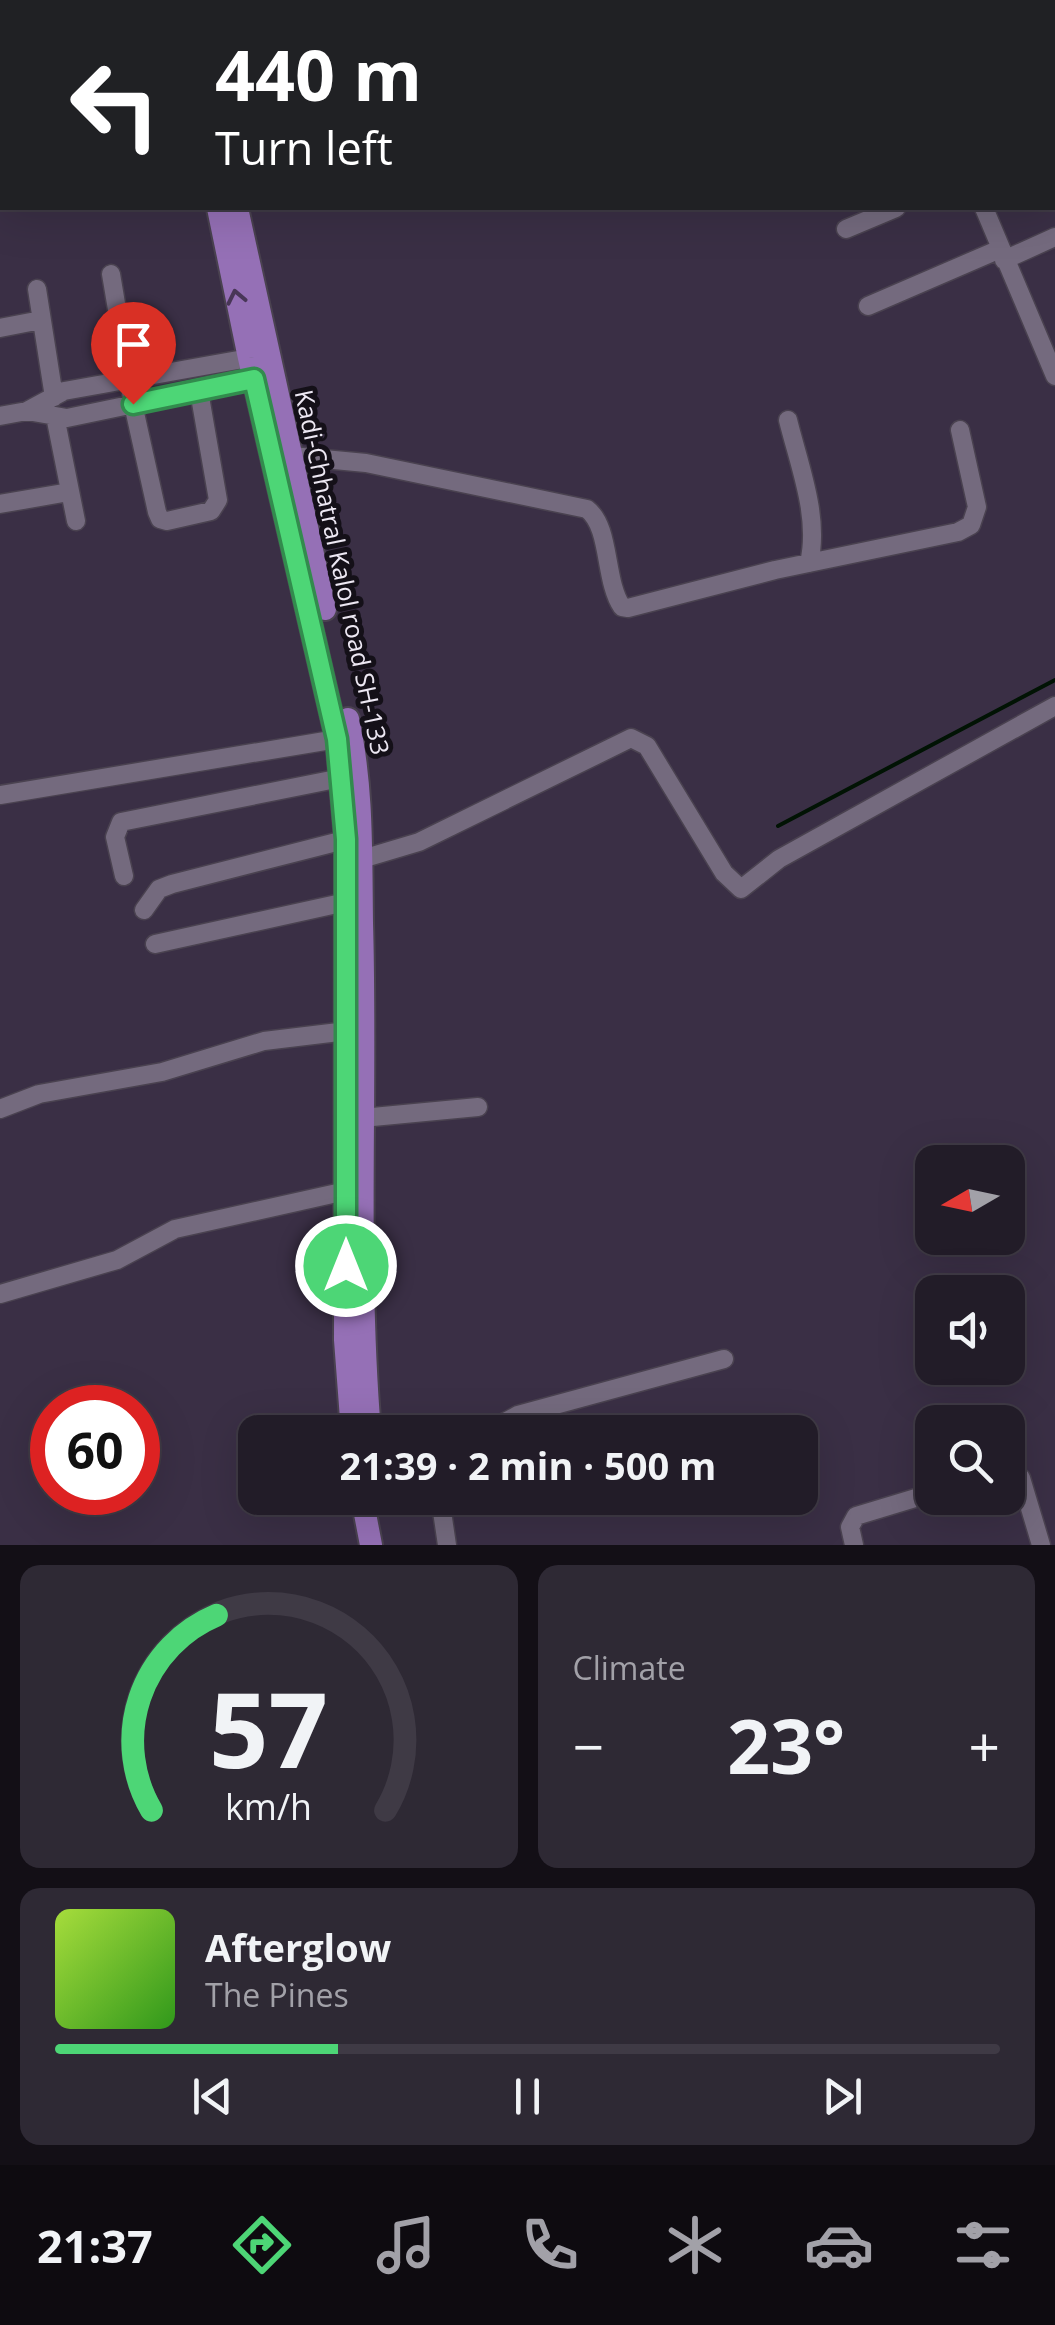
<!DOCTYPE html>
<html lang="en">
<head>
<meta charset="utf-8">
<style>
	:root { --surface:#221c28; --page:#2e2934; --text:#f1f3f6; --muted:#a2a1a8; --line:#3f3a45; --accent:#4dd676 }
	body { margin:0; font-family:"Open Sans",sans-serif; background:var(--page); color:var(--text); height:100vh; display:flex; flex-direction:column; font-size:38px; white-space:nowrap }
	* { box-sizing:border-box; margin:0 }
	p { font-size:32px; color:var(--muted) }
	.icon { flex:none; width:55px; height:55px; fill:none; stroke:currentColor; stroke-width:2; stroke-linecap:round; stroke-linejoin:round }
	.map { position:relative; height:1545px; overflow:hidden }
	.side { display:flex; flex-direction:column; gap:20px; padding:20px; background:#130f16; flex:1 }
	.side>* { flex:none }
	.banner { position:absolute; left:0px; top:0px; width:1055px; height:210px; box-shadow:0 10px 40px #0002,0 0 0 2px var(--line); background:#202124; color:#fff; overflow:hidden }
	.needle { width:65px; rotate:261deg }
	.buttons { position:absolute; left:915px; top:1145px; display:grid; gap:20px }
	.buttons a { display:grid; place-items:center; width:110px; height:110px; border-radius:20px; background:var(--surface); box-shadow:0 10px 40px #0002,0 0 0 2px var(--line); font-size:50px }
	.speed { position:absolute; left:30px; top:1385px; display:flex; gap:20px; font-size:50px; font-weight:700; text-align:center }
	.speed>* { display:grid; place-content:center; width:130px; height:130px; border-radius:50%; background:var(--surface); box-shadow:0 10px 40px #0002,0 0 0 2px var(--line); line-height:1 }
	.speed .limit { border:15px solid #d22; background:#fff; color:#111 }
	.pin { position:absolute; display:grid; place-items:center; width:85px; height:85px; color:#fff; margin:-102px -42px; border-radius:50% 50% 50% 0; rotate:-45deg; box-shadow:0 0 10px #0007 }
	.pin .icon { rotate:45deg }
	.me { position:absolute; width:110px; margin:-55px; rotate:0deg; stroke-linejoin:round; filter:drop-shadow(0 0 8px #0008) }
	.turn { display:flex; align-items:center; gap:35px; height:210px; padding:0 50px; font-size:45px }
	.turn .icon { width:130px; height:130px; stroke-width:2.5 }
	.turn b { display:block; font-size:70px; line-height:85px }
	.big { font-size:75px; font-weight:700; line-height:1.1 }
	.side .widget { flex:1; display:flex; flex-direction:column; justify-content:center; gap:15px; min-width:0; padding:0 35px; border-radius:20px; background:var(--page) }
	.side .dial { align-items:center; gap:0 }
	.dial svg { height:260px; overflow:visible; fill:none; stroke:var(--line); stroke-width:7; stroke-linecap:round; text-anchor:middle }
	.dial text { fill:var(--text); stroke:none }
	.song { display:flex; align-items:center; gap:30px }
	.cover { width:120px; height:120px; border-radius:15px; background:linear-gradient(135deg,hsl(80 70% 55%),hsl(110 70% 35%)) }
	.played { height:10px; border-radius:5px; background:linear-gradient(90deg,var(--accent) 30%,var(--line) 30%) }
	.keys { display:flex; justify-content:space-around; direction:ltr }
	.heat { display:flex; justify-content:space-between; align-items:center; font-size:55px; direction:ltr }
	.side .tiles { flex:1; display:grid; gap:20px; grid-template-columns:1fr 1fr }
	.widget:last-child { grid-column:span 2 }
	.trip { position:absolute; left:238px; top:1415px; width:580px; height:100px; border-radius:20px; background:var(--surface); box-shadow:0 10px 40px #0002,0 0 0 2px var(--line); font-weight:700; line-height:100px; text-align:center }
	.tab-bar { display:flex; height:160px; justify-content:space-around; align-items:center; background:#0e0b10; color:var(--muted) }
	.tab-bar .icon { width:70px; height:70px }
	.tab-bar .current { color:var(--accent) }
	.tab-bar b { font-size:45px; color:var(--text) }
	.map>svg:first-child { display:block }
</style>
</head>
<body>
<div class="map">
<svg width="1055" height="1545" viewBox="0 0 1055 1545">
	<rect width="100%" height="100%" fill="#2e2536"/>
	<!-- built -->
	<path fill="#3a2f45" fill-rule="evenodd" d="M0,0h1055v1545h-1055zM2,2h1050v206h-1050zM932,1162h76v76h-76zM932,1292h76v76h-76zM52,1408h86v84h-86zM932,1422h76v76h-76zM255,1432h545v66h-545z"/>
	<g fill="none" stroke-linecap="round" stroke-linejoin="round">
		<!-- stream -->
		<path stroke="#011304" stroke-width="4" d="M778,826l277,-146"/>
		<defs>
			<path id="minor" d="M958,2l6,-2
				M1052,94l3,-1
				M0,150h2
				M984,208l71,168
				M846,229l50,-21
				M1004,260l51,-23
				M111,274l22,130 24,108 3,7 7,2 44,-10 7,-11 -19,-109
				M37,289l17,108
				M868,306l132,-57
				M0,328l41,-8
				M27,411l40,7 187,-39
				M0,416l27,-5 37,-20 185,-33
				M55,416l21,105
				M788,420c11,45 32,97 21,143
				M292,456l74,7 221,46c24,18 17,72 35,98l6,1 147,-38 183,-38 13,-7 6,-18 -17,-77
				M0,504l69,-12
				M0,795l337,-56
				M362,859l57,-17 212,-104 16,8 77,127 17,16 38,-30 276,-153
				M124,876l-9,-39 6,-15 220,-44
				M144,910l15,-21 13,-5 184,-47
				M155,944l191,-42
				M0,1109l39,-15 123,-22 102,-31 83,-10
				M362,1118l116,-11
				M0,1294l117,-34 58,-31 171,-38
				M487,1432l31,-17 206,-56
				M1008,1472l13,6 20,67
				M440,1498l7,47
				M854,1545l-4,-18 6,-11 76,-23"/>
			<path id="major" d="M174,0v2
				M194,0l1,2
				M218,208l31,150 88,381 9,100 -1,501 7,92
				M237,208l88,401
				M348,719c15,67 13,136 14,204 5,170 -6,340 8,509
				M362,1498l9,47"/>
		</defs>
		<!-- minor casing -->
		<use href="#minor" stroke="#4a4250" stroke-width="21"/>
		<!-- major casing -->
		<use href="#major" stroke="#4a4250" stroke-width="26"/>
		<!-- minor -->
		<use href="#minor" stroke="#746a7e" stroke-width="18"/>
		<!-- major -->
		<use href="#major" stroke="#9570b6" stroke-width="22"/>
	</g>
	<!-- one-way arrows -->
	<defs><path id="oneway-chevron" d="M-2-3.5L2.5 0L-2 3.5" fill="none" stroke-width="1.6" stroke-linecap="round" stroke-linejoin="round" transform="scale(2.5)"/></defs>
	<use stroke="#483657" href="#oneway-chevron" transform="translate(236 297) rotate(-102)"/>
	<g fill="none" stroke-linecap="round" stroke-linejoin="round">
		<defs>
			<path id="route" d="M133,404l121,-25 83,360 9,100v427"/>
		</defs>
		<!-- route casing -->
		<use href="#route" stroke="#328b4d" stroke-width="25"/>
		<!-- route -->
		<use href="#route" stroke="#4dd676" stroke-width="18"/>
	</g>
	<g text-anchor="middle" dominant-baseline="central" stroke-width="10" stroke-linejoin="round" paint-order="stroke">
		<!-- street labels -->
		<g font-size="25" fill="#ede8f3" stroke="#141018">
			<text transform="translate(343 572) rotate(78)">Kadi-Chhatral Kalol road SH-133</text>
		</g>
	</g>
</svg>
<div class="buttons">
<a><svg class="needle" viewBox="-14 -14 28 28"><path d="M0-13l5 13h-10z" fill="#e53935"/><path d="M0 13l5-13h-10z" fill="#a2a1a8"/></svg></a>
<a><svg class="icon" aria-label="sound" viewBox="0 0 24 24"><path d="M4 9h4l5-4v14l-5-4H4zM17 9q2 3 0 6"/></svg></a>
<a><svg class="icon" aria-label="search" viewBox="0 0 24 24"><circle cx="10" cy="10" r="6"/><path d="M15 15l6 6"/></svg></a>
</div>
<div class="speed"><div class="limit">60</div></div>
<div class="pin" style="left:133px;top:404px;background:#d93025"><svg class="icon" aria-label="arrive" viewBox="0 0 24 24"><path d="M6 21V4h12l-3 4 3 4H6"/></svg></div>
<svg class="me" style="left:346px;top:1266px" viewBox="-20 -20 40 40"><circle r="17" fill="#4dd676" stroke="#fff" stroke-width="3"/><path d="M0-11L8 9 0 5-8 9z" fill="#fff"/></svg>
<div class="trip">21:39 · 2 min · 500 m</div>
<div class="banner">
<div class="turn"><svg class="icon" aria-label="left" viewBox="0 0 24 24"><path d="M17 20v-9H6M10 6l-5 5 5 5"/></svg><div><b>440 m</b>Turn left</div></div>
</div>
</div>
<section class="side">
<div class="tiles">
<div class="widget dial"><svg viewBox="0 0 100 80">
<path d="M14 69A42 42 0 1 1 86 69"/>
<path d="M14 69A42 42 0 0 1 34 9" stroke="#4dd676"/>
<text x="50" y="56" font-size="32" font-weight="700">57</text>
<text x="50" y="72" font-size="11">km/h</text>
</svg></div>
<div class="widget"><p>Climate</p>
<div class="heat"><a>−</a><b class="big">23°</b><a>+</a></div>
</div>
<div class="widget">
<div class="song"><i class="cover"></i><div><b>Afterglow</b><p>The Pines</p></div></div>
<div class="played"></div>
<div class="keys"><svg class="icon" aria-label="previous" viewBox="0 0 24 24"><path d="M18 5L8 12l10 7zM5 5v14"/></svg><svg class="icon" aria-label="pause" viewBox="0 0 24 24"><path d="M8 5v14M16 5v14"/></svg><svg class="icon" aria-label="next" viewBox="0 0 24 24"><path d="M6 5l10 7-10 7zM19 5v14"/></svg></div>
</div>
</div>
</section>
<nav class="tab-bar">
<b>21:37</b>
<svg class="icon current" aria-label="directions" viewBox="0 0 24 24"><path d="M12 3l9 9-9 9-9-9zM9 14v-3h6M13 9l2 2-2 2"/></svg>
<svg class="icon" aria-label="music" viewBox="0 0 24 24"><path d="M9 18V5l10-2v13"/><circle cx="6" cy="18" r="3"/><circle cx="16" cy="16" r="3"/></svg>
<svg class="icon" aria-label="phone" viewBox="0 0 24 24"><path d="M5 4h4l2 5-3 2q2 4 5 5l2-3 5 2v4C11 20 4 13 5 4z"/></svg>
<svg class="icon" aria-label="climate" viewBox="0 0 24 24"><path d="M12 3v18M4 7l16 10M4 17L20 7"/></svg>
<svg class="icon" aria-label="car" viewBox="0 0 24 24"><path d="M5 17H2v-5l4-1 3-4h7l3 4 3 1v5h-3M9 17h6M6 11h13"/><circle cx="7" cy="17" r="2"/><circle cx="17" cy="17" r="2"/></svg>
<svg class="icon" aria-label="filters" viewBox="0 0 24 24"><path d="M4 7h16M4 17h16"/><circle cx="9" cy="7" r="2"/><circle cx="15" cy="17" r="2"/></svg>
</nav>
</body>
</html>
